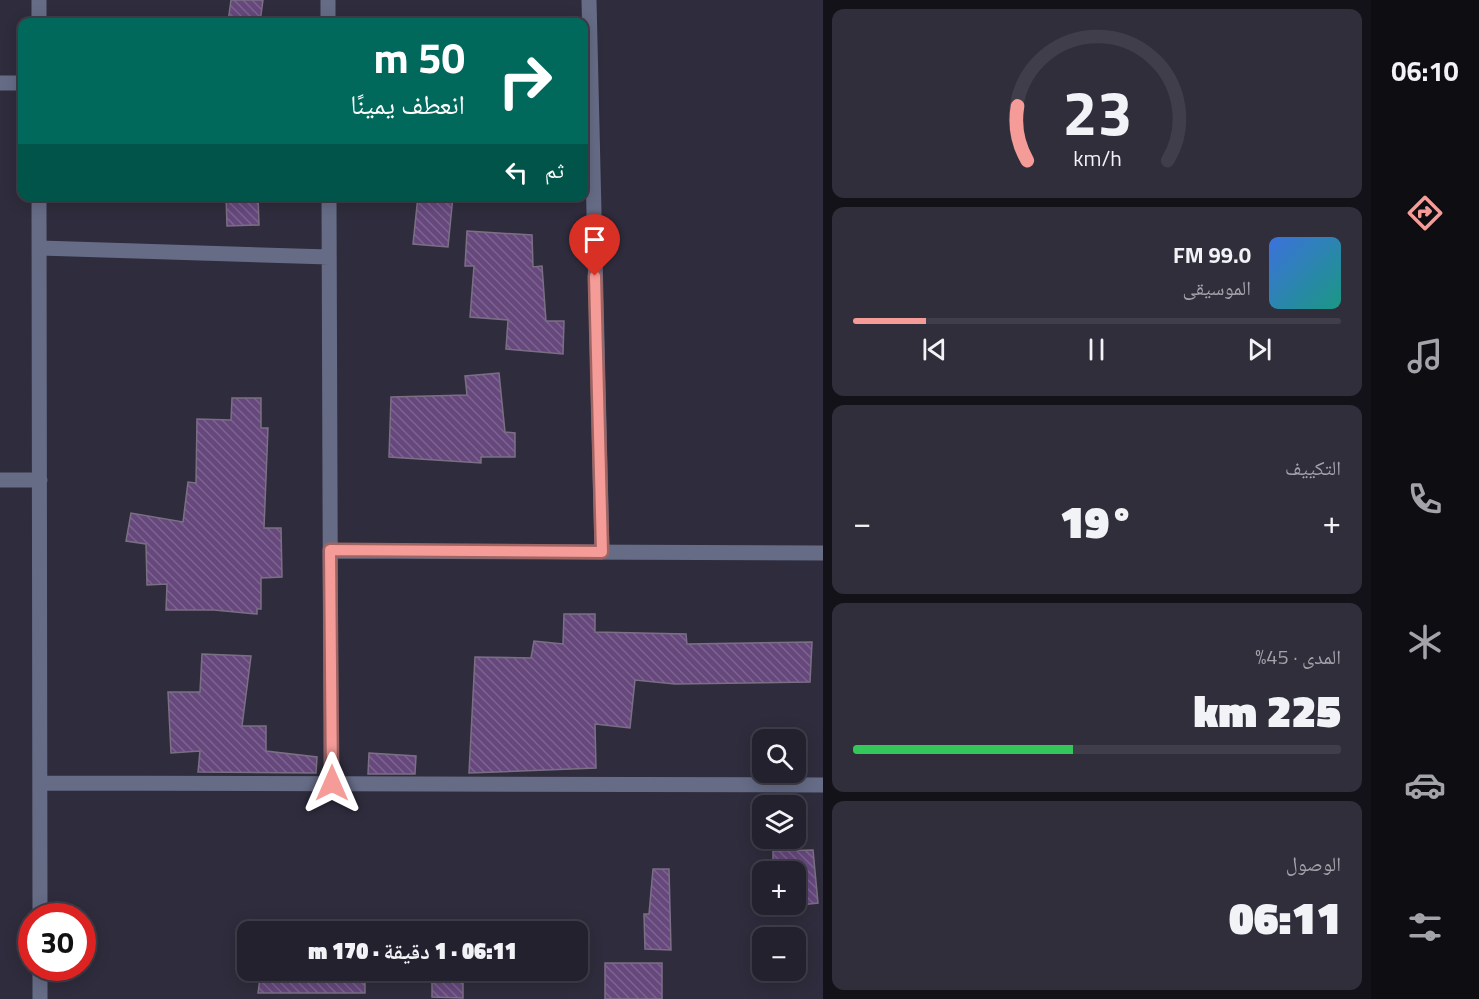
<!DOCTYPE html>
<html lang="ar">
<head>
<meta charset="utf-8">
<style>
	:root { --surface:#23212e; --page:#2f2e3a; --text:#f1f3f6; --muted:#a3a3aa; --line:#403e4a; --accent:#f59b98 }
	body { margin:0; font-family:"Titillium Web","Noto Naskh Arabic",sans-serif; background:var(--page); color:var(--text); direction:rtl; height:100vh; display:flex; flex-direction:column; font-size:22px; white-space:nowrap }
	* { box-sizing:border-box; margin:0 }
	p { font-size:20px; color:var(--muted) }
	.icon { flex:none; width:33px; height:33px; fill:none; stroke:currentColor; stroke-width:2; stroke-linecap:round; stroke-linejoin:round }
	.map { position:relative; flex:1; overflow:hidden; direction:ltr }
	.details { display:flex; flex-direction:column; gap:9px; padding:9px; background:#131219; width:548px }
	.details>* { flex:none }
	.banner { position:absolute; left:18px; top:18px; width:570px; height:183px; border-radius:12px; box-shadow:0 3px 15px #0003,0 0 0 2px var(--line); direction:rtl; background:#00695c; color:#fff; overflow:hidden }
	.fabs { position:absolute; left:752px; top:729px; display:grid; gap:12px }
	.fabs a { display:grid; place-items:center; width:54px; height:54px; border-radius:12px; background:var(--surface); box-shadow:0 3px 15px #0003,0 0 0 2px var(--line); font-size:30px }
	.speed { position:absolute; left:18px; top:903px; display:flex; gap:12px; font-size:30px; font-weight:700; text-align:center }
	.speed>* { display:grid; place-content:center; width:78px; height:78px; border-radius:50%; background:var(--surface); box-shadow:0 3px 15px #0003,0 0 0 2px var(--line); line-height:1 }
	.speed .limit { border:9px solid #d22; background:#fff; color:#111 }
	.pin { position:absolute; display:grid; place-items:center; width:51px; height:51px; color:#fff; margin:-62px -26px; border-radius:50% 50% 50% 0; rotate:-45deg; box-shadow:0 0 6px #0007 }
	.pin .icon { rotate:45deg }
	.me { position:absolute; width:66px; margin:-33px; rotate:0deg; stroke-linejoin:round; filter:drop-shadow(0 0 4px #0008) }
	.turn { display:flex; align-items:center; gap:21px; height:126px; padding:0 24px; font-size:27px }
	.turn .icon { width:78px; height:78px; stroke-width:2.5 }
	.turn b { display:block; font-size:42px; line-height:51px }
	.then { display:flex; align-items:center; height:57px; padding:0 24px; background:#0003; gap:12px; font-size:22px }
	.big { font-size:45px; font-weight:800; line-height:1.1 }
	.details .widget { flex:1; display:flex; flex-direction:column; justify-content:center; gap:9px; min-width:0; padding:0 21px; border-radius:12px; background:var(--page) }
	.details .dial { align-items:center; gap:0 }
	.dial svg { height:156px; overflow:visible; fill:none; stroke:var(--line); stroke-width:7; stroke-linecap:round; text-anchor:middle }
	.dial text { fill:var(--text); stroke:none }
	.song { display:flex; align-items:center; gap:18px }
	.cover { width:72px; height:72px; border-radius:9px; background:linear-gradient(135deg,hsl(220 70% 55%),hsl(170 70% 35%)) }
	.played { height:6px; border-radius:3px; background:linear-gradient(90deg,var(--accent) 15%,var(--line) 15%) }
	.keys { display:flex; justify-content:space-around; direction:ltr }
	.heat { display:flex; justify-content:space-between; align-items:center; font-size:33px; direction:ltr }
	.charge { height:9px; border-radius:4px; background:linear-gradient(90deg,#34c759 45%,var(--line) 0) }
	.trip { position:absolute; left:237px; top:921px; width:351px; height:60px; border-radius:12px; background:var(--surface); box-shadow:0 3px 15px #0003,0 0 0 2px var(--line); font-weight:800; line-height:60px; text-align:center; direction:rtl }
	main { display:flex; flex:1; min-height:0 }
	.menu { display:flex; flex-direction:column; width:108px; justify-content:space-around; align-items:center; background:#0e0d12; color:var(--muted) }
	.menu .icon { width:42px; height:42px }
	.menu .on { color:var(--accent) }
	.menu b { font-size:27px; color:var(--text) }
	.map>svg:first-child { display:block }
</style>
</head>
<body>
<main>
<nav class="menu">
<b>06:10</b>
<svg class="icon on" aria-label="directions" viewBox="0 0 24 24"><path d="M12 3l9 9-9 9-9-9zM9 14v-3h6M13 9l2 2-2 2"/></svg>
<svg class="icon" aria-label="music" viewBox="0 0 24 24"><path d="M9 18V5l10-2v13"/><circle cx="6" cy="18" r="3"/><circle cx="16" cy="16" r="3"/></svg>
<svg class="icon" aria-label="phone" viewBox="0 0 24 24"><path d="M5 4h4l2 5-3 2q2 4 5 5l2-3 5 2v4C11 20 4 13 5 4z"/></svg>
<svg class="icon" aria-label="climate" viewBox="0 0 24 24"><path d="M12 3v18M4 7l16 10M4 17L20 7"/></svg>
<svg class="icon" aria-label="car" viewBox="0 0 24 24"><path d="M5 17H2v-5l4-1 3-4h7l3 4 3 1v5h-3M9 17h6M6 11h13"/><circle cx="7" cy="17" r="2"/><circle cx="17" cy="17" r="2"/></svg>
<svg class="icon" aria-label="filters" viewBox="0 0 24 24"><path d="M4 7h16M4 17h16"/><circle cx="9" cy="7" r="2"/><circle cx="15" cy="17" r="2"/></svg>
</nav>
<section class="details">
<div class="widget dial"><svg viewBox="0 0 100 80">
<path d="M14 69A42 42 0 1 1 86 69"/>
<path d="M14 69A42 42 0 0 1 9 41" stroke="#f59b98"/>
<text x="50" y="56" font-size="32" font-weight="700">23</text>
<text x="50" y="72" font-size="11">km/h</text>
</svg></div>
<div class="widget">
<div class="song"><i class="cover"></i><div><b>99.0 FM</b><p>الموسيقى</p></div></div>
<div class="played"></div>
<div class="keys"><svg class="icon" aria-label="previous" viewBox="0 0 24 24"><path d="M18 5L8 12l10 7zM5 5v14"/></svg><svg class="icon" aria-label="pause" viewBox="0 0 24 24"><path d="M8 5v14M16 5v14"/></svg><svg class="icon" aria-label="next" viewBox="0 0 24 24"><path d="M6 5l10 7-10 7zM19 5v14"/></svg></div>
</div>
<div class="widget"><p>التكييف</p>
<div class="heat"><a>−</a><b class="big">19°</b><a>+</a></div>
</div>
<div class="widget"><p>المدى · 45%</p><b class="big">225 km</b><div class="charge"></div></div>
<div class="widget"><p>الوصول</p><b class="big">06:11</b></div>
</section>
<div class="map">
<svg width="824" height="999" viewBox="0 0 824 999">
	<defs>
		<pattern id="building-back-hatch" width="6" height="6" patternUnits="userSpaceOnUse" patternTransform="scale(1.5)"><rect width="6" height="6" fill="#66487d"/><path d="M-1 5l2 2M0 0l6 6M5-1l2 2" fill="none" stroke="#7c6390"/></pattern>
	</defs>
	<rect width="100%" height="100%" fill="#2f2c3d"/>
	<!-- building -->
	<path fill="url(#building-back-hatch)" stroke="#7b7083" stroke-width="1.5" d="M231,0h32l-3,22h-32z
		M226,196h32l1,29 -32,1z
		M418,196h35l-5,51 -35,-3z
		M467,231l65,4 1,32 9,-1 4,55h18l-1,33 -57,-5 2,-29 -38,-3 4,-51h-9z
		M499,373l6,59 10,1v24h-34v6l-92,-6 2,-60 76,-2 -2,-19z
		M232,398h29v30h7l-4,100h17l1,49 -21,1v31h-4v5l-43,-4h-48l1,-26 -20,1 -1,-41 -20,-3 5,-28 52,9 5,-40 8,1 1,-64 34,1z
		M564,614h31v18l91,2 1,10 125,-2 -2,40 -135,2 -40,-4 -5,48 -35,-4 1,44 -127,5 6,-116 56,1 3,-17 29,3z
		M202,654l49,2 -9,70h24v25l51,6 -1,16 -118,-1 2,-21 -29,2 -3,-61h32z
		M369,753l47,3 -1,18h-47z
		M813,850l5,53 -45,5v-4h22v-32h-22v-21z
		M653,869h16l2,81 -26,-1 -1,-35h5z
		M605,963h57v36h-57z
		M261,970l104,4v19h-107z
		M432,970h31v28l-31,-1z"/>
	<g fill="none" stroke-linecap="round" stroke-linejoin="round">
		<!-- minor -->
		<path stroke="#666c86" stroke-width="15" d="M39,0v22
			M328,0v22
			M589,0l13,552
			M0,83h22
			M39,196l1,720
			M329,196l2,587
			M40,248l289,9
			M0,480h40
			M330,551l494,2
			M40,783l784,2
			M40,968v31"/>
	</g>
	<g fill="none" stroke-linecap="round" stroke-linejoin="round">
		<defs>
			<path id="route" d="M332,783l-2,-233 272,2 -7,-276"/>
		</defs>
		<!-- route casing -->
		<use href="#route" stroke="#9f6563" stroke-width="15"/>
		<!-- route -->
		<use href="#route" stroke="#f59b98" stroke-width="10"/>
	</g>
</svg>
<div class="fabs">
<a><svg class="icon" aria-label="search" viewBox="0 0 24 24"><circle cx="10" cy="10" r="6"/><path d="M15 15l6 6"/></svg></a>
<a><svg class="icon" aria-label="layers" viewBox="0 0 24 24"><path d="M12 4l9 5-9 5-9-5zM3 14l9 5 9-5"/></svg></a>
<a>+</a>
<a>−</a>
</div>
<div class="speed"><div class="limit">30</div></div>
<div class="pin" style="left:595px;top:276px;background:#d93025"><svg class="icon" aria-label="arrive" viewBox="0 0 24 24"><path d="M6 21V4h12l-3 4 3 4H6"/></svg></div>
<svg class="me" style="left:332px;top:783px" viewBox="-20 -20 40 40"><path d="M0-17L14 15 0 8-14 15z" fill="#f59b98" stroke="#fff" stroke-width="4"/></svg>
<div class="trip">06:11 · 1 دقيقة · 170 m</div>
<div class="banner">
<div class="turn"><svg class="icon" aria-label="right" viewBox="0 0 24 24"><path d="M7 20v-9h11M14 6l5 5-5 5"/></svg><div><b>50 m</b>انعطف يمينًا</div></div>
<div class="then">ثم<svg class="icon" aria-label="left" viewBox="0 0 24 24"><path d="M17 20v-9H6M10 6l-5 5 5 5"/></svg></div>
</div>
</div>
</main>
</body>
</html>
